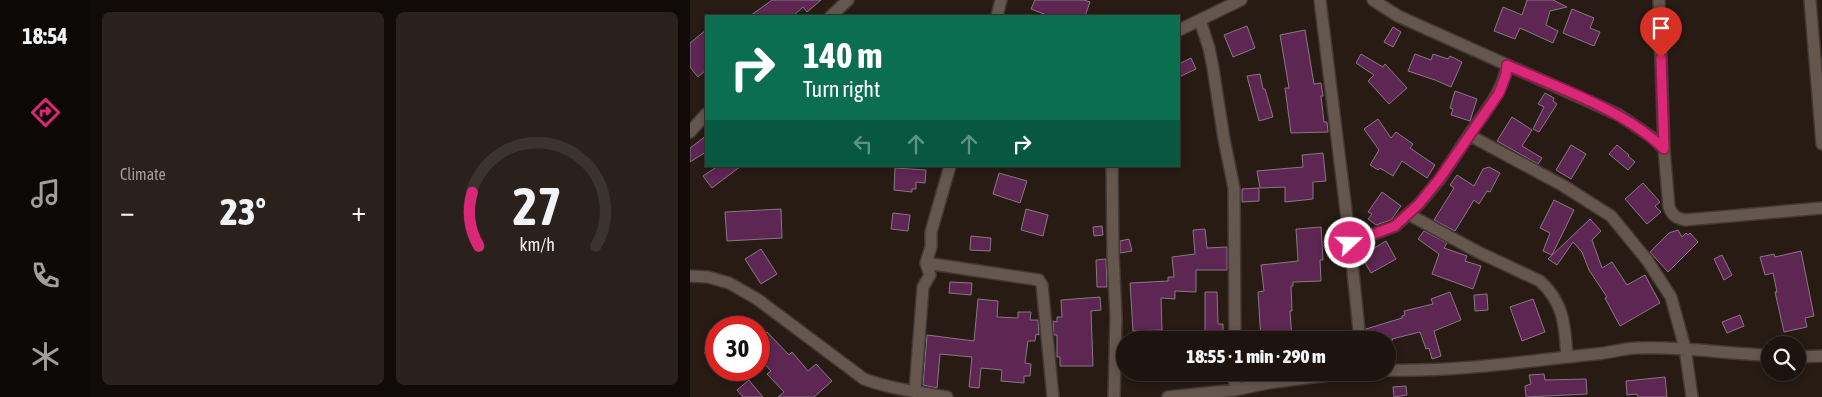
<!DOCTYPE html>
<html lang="en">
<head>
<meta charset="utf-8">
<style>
	:root { --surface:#1d140f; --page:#2a211d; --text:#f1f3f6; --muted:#a09e9e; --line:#3b332f; --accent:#db2777 }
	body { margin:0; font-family:"Asap Condensed",sans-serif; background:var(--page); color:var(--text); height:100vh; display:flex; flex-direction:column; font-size:19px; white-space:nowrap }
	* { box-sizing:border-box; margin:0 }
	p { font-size:16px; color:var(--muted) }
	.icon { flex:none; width:28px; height:28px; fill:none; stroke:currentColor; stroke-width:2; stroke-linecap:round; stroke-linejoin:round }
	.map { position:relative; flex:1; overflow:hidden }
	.sheet { display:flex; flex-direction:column; gap:12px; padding:12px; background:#100b08; width:600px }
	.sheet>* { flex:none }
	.hud { position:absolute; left:15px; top:15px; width:475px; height:152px; border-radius:0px; box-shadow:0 2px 8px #0003,0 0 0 1px var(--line); background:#0b6e4f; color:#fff; overflow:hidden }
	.buttons { position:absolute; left:1071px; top:336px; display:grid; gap:10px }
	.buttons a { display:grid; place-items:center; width:45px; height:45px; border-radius:50%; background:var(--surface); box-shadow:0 2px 8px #0003,0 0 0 1px var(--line); font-size:25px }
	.speed { position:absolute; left:15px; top:316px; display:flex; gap:10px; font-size:25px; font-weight:700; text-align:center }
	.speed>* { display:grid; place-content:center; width:65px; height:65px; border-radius:50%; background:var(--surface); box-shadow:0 2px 8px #0003,0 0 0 1px var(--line); line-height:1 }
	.speed .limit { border:8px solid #d22; background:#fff; color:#111 }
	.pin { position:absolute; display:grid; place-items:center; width:42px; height:42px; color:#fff; margin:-51px -21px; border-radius:50% 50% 50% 0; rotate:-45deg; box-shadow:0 0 5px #0007 }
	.pin .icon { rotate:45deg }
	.me { position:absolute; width:55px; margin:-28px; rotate:69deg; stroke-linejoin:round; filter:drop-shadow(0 0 4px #0008) }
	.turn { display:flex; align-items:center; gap:18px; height:105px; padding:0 15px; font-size:22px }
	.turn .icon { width:65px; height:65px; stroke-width:2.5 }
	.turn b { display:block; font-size:35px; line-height:42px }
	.lanes { display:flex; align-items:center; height:48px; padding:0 15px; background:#0003; justify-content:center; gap:25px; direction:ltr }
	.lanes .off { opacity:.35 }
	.big { font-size:38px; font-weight:800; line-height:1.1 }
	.sheet .tile { flex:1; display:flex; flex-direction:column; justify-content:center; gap:8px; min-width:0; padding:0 18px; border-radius:8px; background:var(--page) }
	.sheet .dial { align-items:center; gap:0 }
	.dial svg { height:130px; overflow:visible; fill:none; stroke:var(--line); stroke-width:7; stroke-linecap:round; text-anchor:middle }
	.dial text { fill:var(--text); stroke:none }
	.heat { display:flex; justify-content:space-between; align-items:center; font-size:28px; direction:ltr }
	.sheet .tiles { flex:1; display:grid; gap:12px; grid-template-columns:repeat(2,1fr) }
	.trip { position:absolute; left:426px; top:331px; width:280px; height:50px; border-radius:25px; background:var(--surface); box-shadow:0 2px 8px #0003,0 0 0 1px var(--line); font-weight:800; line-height:50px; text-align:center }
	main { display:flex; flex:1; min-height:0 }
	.menu { display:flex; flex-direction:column; width:90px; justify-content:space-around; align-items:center; background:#0c0806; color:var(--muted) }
	.menu .icon { width:35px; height:35px }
	.menu .active { color:var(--accent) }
	.menu b { font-size:22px; color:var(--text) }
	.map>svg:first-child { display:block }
</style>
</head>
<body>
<main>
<nav class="menu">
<b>18:54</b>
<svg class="icon active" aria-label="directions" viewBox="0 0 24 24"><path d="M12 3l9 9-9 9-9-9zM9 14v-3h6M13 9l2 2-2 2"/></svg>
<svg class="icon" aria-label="music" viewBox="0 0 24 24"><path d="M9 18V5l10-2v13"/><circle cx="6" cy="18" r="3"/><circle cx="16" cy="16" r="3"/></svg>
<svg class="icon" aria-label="phone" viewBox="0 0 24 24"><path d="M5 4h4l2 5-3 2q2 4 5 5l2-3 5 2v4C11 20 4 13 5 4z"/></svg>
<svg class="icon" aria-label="climate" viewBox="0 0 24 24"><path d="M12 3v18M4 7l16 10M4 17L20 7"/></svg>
</nav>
<section class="sheet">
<div class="tiles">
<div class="tile"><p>Climate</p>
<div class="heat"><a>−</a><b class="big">23°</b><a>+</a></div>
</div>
<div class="tile dial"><svg viewBox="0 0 100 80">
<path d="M14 69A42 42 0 1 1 86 69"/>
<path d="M14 69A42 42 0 0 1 10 36" stroke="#db2777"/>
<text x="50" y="56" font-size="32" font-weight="700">27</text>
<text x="50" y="72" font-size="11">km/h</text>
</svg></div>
</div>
</section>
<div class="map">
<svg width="1132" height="397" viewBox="0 0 1132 397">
	<rect width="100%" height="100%" fill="#271b14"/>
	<!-- building -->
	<path fill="#5e2653" stroke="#877883" d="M82,0h49l-14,12 -4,-5 -10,9h-43z
		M345,0h49l6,2 -5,14h-36l-18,-7z
		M837,0h26l14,7 -17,4 -4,14 12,6 -5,12 -33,-15 -5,11 -21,-8 9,-24 19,8z
		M882,9l22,9 -4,10 10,4 -6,14 -31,-13z
		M557,26l8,22 -22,9 -9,-22z
		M703,27l8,5 -8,15 -9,-5z
		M16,30v40l-8,7 -8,-10v-24z
		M615,30l9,54 7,-1 2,13h-2l3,26h3l1,10 -37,1 -6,-45h4l-9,-53z
		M671,54l22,13 2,-3 22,24 -18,16 -21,-23 6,-6 -18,-12z
		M725,54l16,6 2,-6 15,5 2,-3 12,6 -11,25 -16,-7 -27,-9z
		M501,58l5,11 -17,8v-13z
		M570,74l3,15h2l8,28 -14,4 -12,-45z
		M765,91l22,8 -7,22 -19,-6 2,-6 -3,-1z
		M855,93l9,5 -1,3 4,3 -18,28 -6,-3 11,-22 -6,-3z
		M822,117l20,13 -10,16 20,12 -4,6 -41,-23z
		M688,119l13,19 5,-6 17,12 -3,4 25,17 -8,13 -25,-17 -9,15 -13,-8 -2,2 -8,-5 9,-15 -15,-21z
		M16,136v16l-16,10v-14z
		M881,145l15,9 -15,25 -15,-9z
		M927,145l12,10 -1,1 7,6 -7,8 -19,-16z
		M633,153l3,28 -13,1v17l-28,3v-15l-25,1 -3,-17 46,-4 -1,-12z
		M28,166h23l-29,22 -9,-12z
		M799,167l11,6 -10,19 -3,-1 -8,13 -5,-4 -19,31 -21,-11 20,-32 -4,-3 7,-10 17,11 9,-17z
		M205,168l31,2 -1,13 -9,-1v7h-4v3l-18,-2z
		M309,173l28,8 -7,22 -27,-9z
		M953,183l17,19 -5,4 6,6 -14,12 -22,-25z
		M569,188v13l-17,1v-13z
		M692,192l19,14 -10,14 -15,5 -8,-6 4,-5 -4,-2z
		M864,200l20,10 -22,45 -9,-4 7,-18 -10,-5z
		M91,209l1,29 -55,3 -2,-29z
		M336,209l22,6 -5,21 -22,-6z
		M203,213l17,2 -2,16 -17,-2z
		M900,219l11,12 -9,9 10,28 10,-6 15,23 18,-10 15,28 -40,23 -15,-28 2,-1 -18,-27 -7,-18 -9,-10 -16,23 -9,-6z
		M412,226l1,9 -9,1 -1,-9z
		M631,227l2,33h-3l1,21 -28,1v4h-2l1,25h-2l2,29h-31l-3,-48 6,-1 -3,-26 37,-4 -2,-32z
		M515,229l2,19 20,-1v23h-31v22l-21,-1v8l-14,-1 1,32 -29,1 -3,-48 38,-2v-4h6l-2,-20 23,-3 -2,-24z
		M988,230l4,7 4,-4 2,2 2,-2 8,9 -30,30 -18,-20 19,-19z
		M734,231l23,12 -3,5 23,8 -2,5 16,5 -8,23 -41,-15 7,-20 -21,-15z
		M281,236l20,2 -1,13 -20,-1z
		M439,239l3,12 -12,2v-12z
		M696,241l10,18 -25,14 -10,-17z
		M71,249l16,25 -16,10 -16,-25z
		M1111,251l13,65 -9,2 2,9 -23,5 -9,-40h2l-4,-19 -8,2 -5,-18 14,-3 1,3z
		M1032,255l10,20 -8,5 -10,-21z
		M416,259l1,28h-10l-1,-27z
		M260,282l22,1 -1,12 -22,-2z
		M515,292h12l1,32h5v16h-18z
		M760,292l11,28 -27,11 7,25 -9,3 -3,-11 -3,1 -6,-17 -28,7 1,1h-26l-1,-11 36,-11v-2l3,-1 -1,-4 29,-7 -2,-5z
		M797,294l1,16 -13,1 -1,-16z
		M410,297l1,13 -10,1 2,55h-33v-9h-3v-22h-3l-1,-14 4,1v-5h5l-1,-17z
		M288,299l20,2 -1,16 21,1v-6h13l-1,8h8l1,15 -3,-1 -1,7h-7l-3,22 6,1 -1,12h-6v7l-23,-2 1,-11 -21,-2 -2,20 -10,-1 3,-30 -32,-3 -3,34 -14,-3 4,-50 47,6z
		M843,299l12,33 -23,9 -12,-34z
		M1050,315l4,11 -17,7 -5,-11z
		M77,332l22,23 3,-3 16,19 8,-7 16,17 -18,16h-36l6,-5 -17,-18 4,-3 -12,-13v-17z
		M26,338v25l-12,-10z
		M854,374l1,6 41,-1 1,15 -61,3 -1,-11 6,-2 -2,-9z
		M975,377l2,20h-29l-1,-3 -10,1 -1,-14z
		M59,380l3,4 11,13h-20l-6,-7z
		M716,386l1,9 -13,2 -1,-10z"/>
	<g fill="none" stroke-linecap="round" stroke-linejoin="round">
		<defs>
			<path id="street" d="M630,0l30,243 10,97
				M683,0l25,16 221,99 34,23 11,11
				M969,0l5,149 5,58c3,8 7,11 16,13l137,-12
				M1120,0l12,144
				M141,16l17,-16
				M307,16l4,-16
				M510,20l9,28 4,20 11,71 10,49 1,152
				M489,30l62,-30
				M0,132l16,-18
				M779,135c15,-22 34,-43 38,-70
				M422,166l1,88 3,63 -2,80
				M718,214l70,38 62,29c24,22 25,45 27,76
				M660,243l45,-17 24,-22 21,-25 29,-44 93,50 49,31 36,44 24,37 14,51 7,49
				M236,263l5,-16v-15l19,-66
				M0,276l18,1 21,6 28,16 107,80c27,10 55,13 83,18
				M1108,357l24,-1
				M698,370c70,2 138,-9 208,-16 14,-1 28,-6 41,-6 45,-2 89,6 133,7
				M545,372v18
				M226,393l-1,-2 8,-104 7,-12 -4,-12 113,17 3,5 11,112
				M478,397l67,-7 33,-7 84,-11"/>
		</defs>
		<!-- street casing -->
		<use href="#street" stroke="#423834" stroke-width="14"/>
		<!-- street -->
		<use href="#street" stroke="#65564e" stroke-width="11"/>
	</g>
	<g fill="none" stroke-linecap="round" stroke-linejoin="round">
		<defs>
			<path id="route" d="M660,243l45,-17 24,-22 21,-26 59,-85 7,-18 1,-10c51,23 118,45 157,84l-3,-91"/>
		</defs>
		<!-- route casing -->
		<use href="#route" stroke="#8e194d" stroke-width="12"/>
		<!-- route -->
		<use href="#route" stroke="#db2777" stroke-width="9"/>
	</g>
</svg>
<div class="buttons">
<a><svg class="icon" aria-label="search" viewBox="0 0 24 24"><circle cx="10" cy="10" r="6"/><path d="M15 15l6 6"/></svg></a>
</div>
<div class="speed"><div class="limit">30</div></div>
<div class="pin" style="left:971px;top:58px;background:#d93025"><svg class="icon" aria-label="arrive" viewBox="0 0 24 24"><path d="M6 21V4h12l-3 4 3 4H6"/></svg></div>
<svg class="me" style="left:660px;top:243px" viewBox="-20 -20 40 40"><circle r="17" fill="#db2777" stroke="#fff" stroke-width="3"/><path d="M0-11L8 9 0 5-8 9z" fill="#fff"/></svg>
<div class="trip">18:55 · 1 min · 290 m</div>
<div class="hud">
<div class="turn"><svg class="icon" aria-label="right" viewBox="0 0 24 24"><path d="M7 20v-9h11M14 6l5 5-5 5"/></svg><div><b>140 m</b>Turn right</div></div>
<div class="lanes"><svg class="icon off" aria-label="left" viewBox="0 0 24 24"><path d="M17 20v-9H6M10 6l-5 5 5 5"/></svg><svg class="icon off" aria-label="ahead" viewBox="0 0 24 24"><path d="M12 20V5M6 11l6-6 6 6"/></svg><svg class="icon off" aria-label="ahead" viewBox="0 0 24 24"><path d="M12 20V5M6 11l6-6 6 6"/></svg><svg class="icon" aria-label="right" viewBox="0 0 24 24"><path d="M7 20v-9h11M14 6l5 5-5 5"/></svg></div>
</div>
</div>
</main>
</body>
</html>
